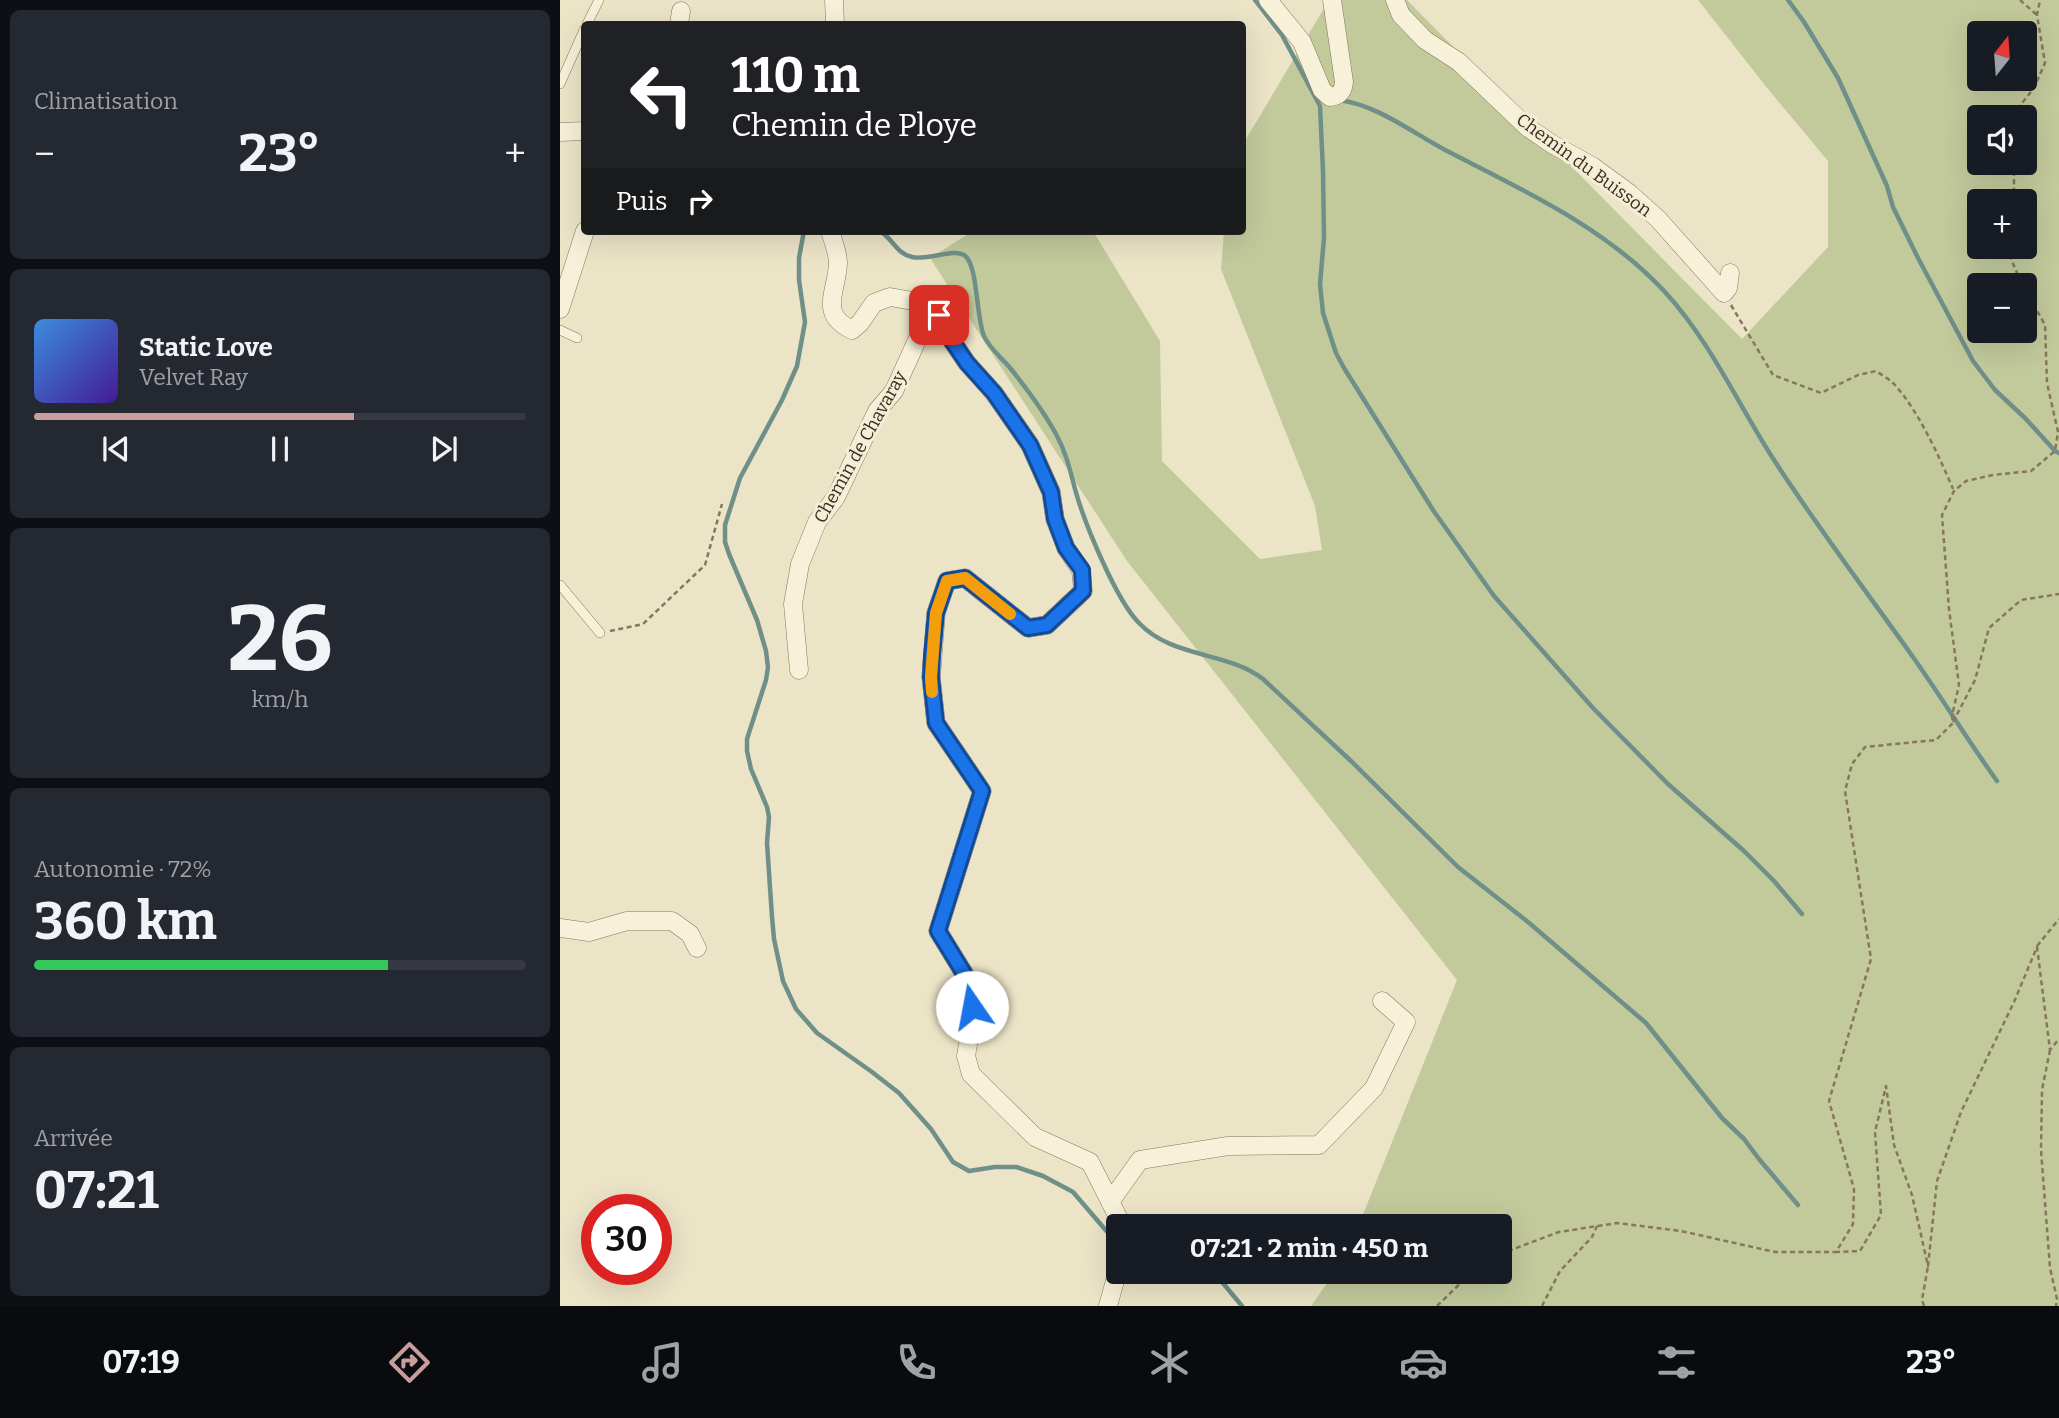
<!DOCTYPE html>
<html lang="fr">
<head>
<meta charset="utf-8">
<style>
	:root { --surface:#171b24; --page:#242831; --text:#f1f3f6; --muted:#9ea1a6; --line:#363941; --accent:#c79e9d }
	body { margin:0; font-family:Bitter,serif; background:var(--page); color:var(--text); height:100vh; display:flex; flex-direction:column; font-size:26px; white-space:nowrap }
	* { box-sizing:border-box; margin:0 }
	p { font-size:23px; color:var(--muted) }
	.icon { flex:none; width:38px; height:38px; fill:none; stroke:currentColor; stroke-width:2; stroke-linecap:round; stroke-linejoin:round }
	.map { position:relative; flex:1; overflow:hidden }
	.details { display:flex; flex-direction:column; gap:10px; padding:10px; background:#0d0f14; width:560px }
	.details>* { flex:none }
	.top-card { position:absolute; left:21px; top:21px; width:665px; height:214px; border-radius:7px; box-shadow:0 7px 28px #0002; background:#202124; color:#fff; overflow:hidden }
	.needle { width:46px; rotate:17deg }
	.tools { position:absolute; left:1407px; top:21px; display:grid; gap:14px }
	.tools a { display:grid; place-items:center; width:70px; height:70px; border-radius:7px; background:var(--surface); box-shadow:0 7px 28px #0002; font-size:35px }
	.speed { position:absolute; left:21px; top:1194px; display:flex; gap:14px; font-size:35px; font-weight:700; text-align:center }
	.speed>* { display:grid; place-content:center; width:91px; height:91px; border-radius:50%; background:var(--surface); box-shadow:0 7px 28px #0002; line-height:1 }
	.speed .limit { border:10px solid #d22; background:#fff; color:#111 }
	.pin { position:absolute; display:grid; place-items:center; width:60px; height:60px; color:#fff; margin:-30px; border-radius:14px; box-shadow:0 4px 10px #0006 }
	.me { position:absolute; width:77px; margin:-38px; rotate:348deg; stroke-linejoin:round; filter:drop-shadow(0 0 5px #0008) }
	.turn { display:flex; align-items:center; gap:24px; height:147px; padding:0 35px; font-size:32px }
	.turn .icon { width:91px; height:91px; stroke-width:2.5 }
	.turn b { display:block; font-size:49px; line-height:60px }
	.then { display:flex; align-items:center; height:66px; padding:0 35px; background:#0003; gap:14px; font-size:26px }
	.big { font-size:52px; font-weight:700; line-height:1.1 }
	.details .tile { flex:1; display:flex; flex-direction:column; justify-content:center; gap:10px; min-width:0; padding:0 24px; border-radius:10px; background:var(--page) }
	.details .dial { align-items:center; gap:0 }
	.dial b { font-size:91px; line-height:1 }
	.song { display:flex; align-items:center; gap:21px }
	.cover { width:84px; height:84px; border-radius:10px; background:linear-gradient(135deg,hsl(210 70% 55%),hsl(260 70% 35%)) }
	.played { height:7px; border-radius:4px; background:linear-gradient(90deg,var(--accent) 65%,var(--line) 65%) }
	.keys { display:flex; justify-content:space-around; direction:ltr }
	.heat { display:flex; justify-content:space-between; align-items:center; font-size:38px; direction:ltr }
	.charge { height:10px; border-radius:5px; background:linear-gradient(90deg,#34c759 72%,var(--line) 0) }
	.trip { position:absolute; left:546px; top:1214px; width:406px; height:70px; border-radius:7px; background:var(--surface); box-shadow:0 7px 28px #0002; font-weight:700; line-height:70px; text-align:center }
	.dock { display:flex; height:112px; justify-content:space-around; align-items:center; background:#090b0e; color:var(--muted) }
	.dock .icon { width:49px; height:49px }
	.dock .current { color:var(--accent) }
	.dock b { font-size:32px; color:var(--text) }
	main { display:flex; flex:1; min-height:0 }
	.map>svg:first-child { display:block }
</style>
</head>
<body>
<main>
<section class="details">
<div class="tile"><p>Climatisation</p>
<div class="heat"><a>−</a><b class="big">23°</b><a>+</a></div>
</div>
<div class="tile">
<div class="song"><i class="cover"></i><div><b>Static Love</b><p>Velvet Ray</p></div></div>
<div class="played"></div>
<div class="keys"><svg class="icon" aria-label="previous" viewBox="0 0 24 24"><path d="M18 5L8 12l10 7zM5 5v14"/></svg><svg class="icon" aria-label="pause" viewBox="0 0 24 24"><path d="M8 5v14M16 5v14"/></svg><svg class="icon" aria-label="next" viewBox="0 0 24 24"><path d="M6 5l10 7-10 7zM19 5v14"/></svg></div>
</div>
<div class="tile dial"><b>26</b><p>km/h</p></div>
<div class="tile"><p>Autonomie · 72%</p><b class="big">360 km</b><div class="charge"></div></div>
<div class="tile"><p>Arrivée</p><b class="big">07:21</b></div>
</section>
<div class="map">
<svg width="1499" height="1306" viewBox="0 0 1499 1306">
	<rect width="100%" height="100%" fill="#ece4c7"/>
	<!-- green -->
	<path fill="#c2ca9c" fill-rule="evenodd" d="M769,0h78l335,339 86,-92v-86l-60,-72 -70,-89h361v1306h-748l24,-34h165v-45h-142l99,-247 -330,-419 -197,-303 43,-27h120l67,110 2,120 98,98 62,-9 -7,-44 -94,-237 3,-38h18l1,-87zM1419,33h46v46h-46zM1419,117h46v46h-46zM1419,201h46v46h-46zM1419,285h46v46h-46z"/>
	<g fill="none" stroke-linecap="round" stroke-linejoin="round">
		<!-- stream -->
		<path stroke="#6f8f89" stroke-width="4.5" d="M695,0l27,35 38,71 3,65 1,67 -4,46 3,29 13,40 8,15 89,142 61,86 99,112 75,76 76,67 30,30 28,33
			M1228,0l16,22 34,56 49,108 6,21 25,51 55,103 22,29 30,28 30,33 4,2
			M779,100c39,5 75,34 110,52 76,39 157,76 216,140 45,49 73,112 109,168 42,65 89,127 134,190 31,43 58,88 89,131
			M244,231l-5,27v22l6,42 -8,44 -15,34 -42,78 -15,47v17l4,12 28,66 9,31 2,16 -2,13 -19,59v12l4,18 16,38 2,10 -2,26 5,74 2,22 9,42 13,28 21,24 55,39 27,21 32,36 22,33 16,9 26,-4h21l27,9 30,16 42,49
			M320,231c13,8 17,23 32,26 15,4 42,-9 52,-2 14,8 12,63 20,81 5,12 19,23 27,33 16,20 33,43 45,65 10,18 14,36 19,55 9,33 41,111 64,134 33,35 87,28 124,56l88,82 107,106 70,55 118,101 76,95 22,21 15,20 39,46
			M642,1272l20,10 20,24"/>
		<defs>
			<path id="service" d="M27,24l12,-24
				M0,84l24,-54
				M0,330l17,8
				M0,585l40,48"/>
			<path id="minor" d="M274,0l1,24
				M708,0l34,42 20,48 8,7c10,-1 13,-6 14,-15l-12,-82
				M835,0l6,15 24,25 34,22 68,65 25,17 40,22 37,27 29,26 66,74 4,-5 2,-15
				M119,24l2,-13
				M0,132l24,-1
				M270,231c3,10 8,22 8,32 -1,29 -20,51 14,67l8,-7 14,-20 16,-6 39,7 8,5 9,23 21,31 27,30 36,52 21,47 4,27 11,29 15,22 2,21 -36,34 -19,3 -63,-50 -18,3 -11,32 -5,64 5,46 46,68 -44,140 35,57 -2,39 -5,29 5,18 64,63 55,25 33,65
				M0,309l25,-78
				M239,670l-6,-66 7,-40 17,-42 19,-25 41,-86 17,-20 29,-64 16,-12
				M0,928l29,4 38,-11h45l18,13 7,14
				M550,1202l30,-42 88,-14 91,-1 55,-57 32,-66 -24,-21
				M548,1306l10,-36"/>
		</defs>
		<!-- service casing -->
		<use href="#service" stroke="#87765d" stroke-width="10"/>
		<!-- minor casing -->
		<use href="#minor" stroke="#87765d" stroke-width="19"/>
		<!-- path -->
		<path stroke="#87765d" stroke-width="2.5" stroke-dasharray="5 3.5" stroke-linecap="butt" d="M1460,0l17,15
			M1454,117l4,-9 16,-20 11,-25 -8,-48 3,-15
			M1451,201l3,-13v-25
			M1446,247l16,38
			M1465,289l20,36 2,58 11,49 -3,19 -24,20 -38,4 -27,6 -12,10 -12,24 7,94 10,76 -7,31 1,7 -17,17 -71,7 -13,17 -7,27 26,168 -42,142 25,88 -1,35 -17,28 24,-1 21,-36 -6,-83 11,-46 8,59 18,50 16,71 9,-85 24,-69 53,-110 23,-55 13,103 9,-11
			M1171,305l42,70 48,18 37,-18 18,-4c6,4 13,8 18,13 24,26 45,72 59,105
			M50,631l33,-7 62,-59 17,-61
			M1393,722l22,-42 14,-52 32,-28 38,-6
			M1477,946l22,-27
			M1490,1050l-8,40 -1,60 9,118 7,31 -1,7
			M940,1254l59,-22 58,-9 64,8 94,21h61
			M877,1306l35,-34
			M982,1306l18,-35 32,-34 5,-11
			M1364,1306l-2,-6 6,-34"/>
		<!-- service -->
		<use href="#service" stroke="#f7f1da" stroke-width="9"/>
		<!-- minor -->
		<use href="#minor" stroke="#f7f1da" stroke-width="18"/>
	</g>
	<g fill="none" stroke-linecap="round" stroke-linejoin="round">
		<defs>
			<path id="route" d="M379,315l7,17 21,31 27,30 36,52 21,47 4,27 11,29 16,22 1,21 -36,34 -19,3 -63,-50 -18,3 -11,32 -4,43 -1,21 5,46 46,68 -44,140 35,57 -1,19"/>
		</defs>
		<!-- route casing -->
		<use href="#route" stroke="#114b97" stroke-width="18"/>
		<!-- route -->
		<use href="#route" stroke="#1a73e8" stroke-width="12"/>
		<!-- slow -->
		<path stroke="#f59e0b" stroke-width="12" d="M372,692l-1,-15 5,-64 11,-32 18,-3 45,36"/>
	</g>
	<g text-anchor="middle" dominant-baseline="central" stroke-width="6" stroke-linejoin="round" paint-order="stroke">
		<!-- street labels -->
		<g font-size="18" fill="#382e20" stroke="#f4eed7">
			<text transform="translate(1024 165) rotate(36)">Chemin du Buisson</text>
			<text transform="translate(300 447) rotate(-61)">Chemin de Chavaray</text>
		</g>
	</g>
</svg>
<div class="tools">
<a><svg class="needle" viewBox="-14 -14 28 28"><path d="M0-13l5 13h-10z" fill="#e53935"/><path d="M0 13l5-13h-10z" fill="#9ea1a6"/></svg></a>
<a><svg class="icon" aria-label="sound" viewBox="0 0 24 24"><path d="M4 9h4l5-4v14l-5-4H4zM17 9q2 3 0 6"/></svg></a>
<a>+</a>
<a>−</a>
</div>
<div class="speed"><div class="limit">30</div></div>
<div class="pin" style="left:379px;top:315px;background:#d93025"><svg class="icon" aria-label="arrive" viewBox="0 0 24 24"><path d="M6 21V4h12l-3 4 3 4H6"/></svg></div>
<svg class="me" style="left:412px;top:1007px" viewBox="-20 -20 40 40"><circle r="19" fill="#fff"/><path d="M0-13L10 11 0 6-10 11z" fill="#1a73e8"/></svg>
<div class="trip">07:21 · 2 min · 450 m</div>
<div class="top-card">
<div class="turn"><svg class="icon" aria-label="left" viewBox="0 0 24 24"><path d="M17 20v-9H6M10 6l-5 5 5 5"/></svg><div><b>110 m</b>Chemin de Ploye</div></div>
<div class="then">Puis<svg class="icon" aria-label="right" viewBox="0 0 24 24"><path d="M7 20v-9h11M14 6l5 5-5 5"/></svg></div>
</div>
</div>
</main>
<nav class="dock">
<b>07:19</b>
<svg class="icon current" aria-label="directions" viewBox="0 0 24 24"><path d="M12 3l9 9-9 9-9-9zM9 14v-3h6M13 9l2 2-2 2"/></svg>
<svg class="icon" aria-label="music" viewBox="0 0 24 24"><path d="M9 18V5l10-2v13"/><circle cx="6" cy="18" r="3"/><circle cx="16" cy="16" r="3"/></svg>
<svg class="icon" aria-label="phone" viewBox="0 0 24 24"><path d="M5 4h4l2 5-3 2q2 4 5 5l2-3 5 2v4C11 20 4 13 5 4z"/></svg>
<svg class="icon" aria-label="climate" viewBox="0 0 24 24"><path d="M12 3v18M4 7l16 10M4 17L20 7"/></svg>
<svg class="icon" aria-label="car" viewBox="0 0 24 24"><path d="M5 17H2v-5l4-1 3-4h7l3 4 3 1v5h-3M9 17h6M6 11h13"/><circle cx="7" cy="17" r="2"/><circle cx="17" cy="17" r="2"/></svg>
<svg class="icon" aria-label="filters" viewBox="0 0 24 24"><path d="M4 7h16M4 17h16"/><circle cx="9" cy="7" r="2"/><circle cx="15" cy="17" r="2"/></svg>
<b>23°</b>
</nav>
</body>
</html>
